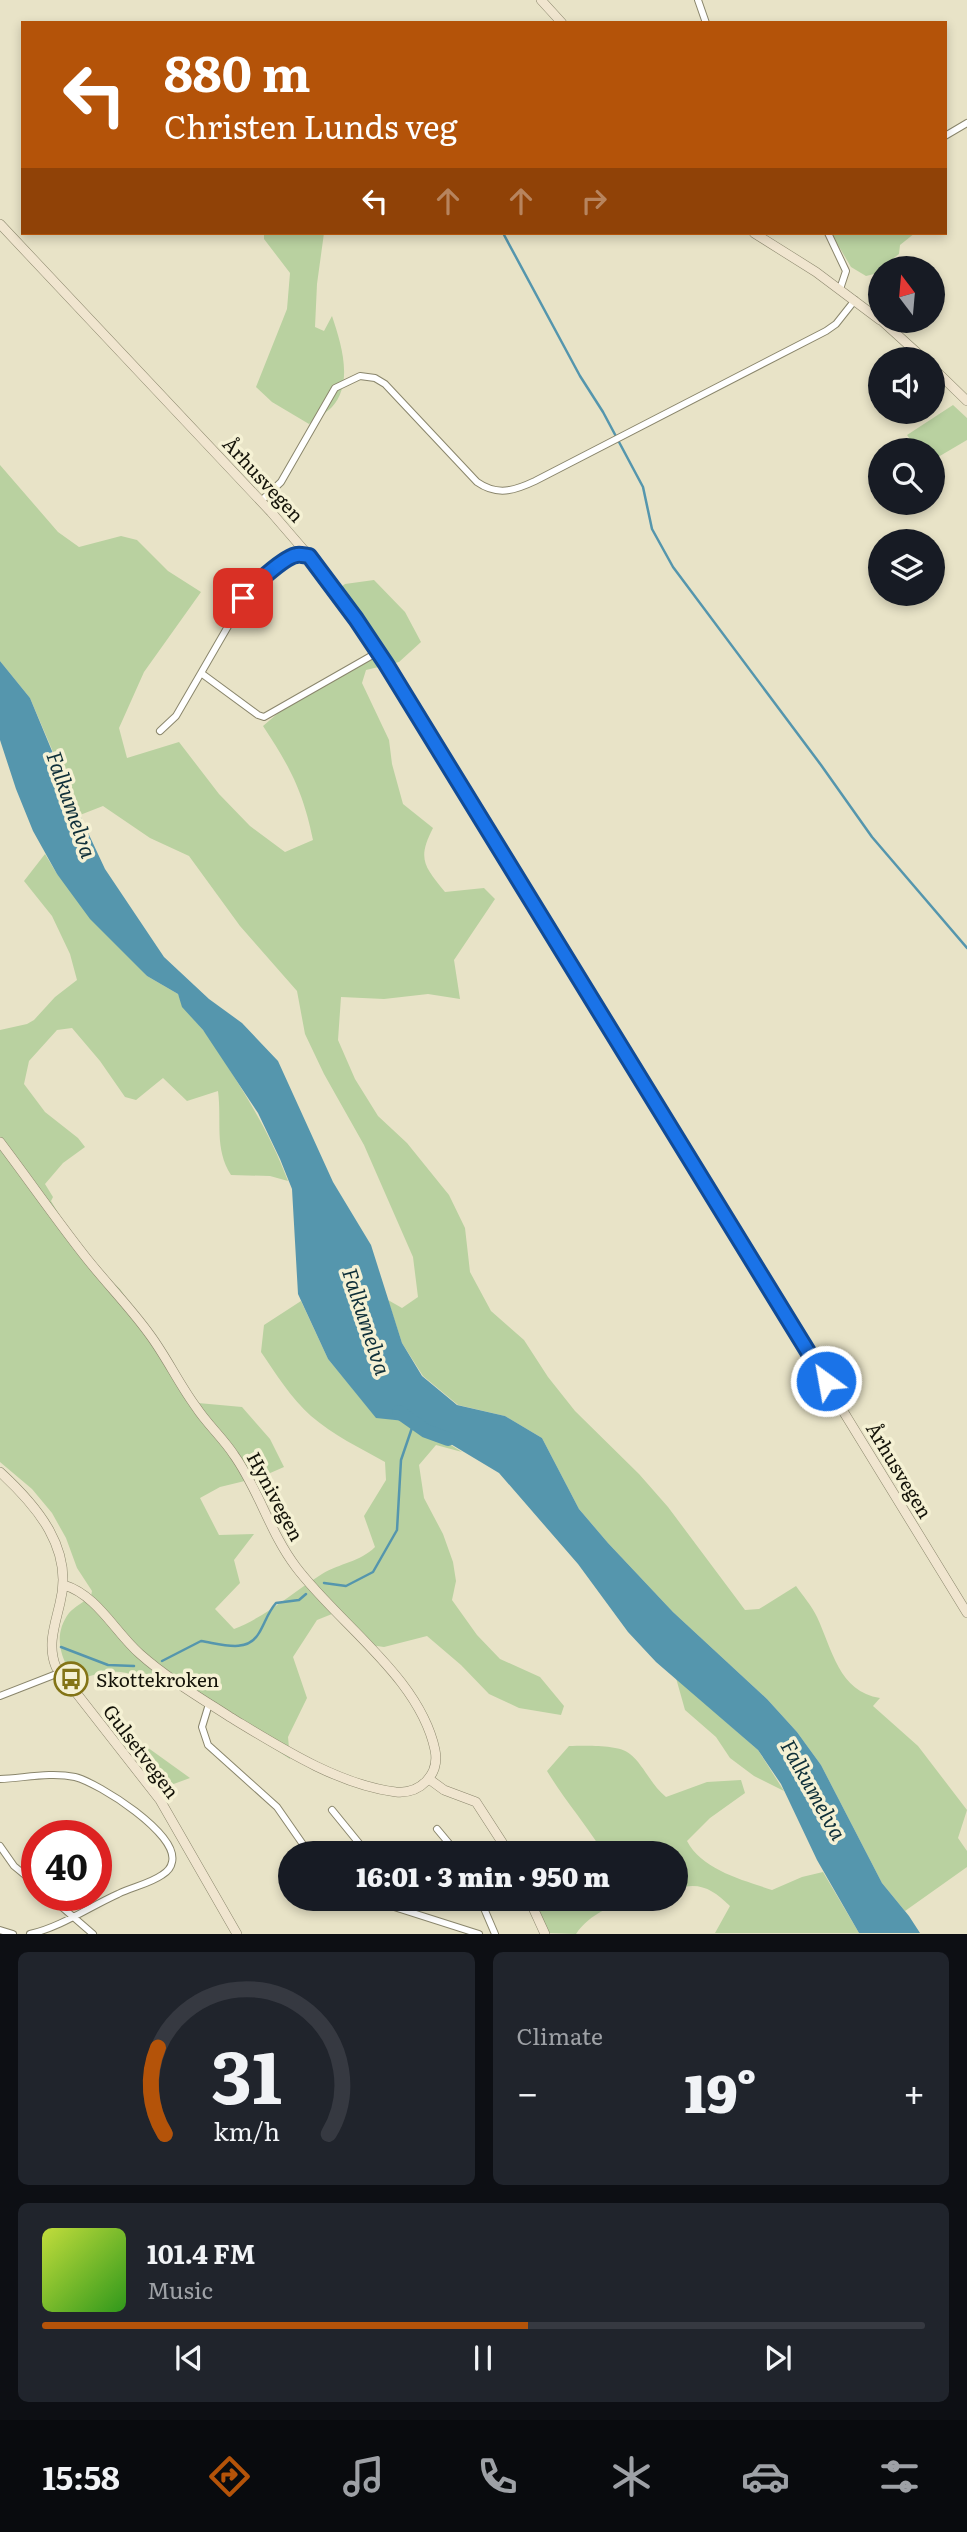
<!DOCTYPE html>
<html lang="en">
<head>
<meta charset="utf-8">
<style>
	:root { --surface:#171b24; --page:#20242c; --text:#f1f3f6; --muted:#9ea1a6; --line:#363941; --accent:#b45309 }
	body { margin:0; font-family:Literata,serif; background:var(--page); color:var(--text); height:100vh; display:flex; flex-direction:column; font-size:26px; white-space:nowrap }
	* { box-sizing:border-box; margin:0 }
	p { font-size:23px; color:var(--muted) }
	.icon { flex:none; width:38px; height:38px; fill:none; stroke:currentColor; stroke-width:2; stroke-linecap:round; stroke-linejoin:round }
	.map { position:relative; height:1934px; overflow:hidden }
	.panel { display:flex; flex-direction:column; gap:18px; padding:18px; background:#0d0f14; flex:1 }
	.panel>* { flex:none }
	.top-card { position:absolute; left:21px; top:21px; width:926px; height:214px; border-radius:0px; box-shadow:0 4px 10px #0003; background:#b45309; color:#fff; overflow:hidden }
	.needle { width:46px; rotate:344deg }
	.tools { position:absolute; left:868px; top:256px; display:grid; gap:14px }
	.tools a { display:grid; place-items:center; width:77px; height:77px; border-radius:50%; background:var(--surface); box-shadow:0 4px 10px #0003; font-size:35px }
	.speed { position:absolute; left:21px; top:1820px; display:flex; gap:14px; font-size:35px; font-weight:700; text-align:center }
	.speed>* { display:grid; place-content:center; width:91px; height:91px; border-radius:50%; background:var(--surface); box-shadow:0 4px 10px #0003; line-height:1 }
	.speed .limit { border:10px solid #d22; background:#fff; color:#111 }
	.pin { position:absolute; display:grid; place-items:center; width:60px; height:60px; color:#fff; margin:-30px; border-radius:14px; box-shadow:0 4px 10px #0006 }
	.me { position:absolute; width:77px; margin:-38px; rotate:328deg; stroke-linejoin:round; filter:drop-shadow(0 0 5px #0008) }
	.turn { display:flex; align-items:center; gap:24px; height:147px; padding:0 28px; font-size:32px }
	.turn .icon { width:91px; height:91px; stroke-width:2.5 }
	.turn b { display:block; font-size:49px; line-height:60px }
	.lanes { display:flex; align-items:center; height:66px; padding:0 28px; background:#0003; justify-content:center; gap:35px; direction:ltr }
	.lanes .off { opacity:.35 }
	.big { font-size:52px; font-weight:800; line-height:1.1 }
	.panel .tile { flex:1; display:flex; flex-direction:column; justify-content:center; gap:10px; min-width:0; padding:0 24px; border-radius:10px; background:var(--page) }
	.panel .dial { align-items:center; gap:0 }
	.dial svg { height:182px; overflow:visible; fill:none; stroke:var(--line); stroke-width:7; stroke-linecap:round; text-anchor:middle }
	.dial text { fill:var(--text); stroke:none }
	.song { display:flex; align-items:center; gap:21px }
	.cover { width:84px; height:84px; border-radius:10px; background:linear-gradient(135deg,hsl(70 70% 55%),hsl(110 70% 35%)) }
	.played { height:7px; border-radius:4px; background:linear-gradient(90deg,var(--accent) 55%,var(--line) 55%) }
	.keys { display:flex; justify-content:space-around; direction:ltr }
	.heat { display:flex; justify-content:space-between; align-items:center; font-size:38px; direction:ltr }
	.panel .tiles { flex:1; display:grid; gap:18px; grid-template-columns:1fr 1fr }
	.tile:last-child { grid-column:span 2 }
	.trip { position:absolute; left:278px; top:1841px; width:410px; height:70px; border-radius:35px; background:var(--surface); box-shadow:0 4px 10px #0003; font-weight:800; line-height:70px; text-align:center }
	.dock { display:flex; height:112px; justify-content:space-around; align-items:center; background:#090b0e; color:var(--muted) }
	.dock .icon { width:49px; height:49px }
	.dock .selected { color:var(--accent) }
	.dock b { font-size:32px; color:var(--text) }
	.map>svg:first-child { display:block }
</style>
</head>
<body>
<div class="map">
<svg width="967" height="1934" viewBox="0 0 967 1934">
	<rect width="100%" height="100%" fill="#e8e3c7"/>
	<!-- green -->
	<path fill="#b9d1a0" d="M264,233h60l-7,51 -2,43 9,4 8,-15c9,27 22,67 0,91 -6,6 -15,11 -23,17l-37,-22 -16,-15 31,-78 3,-36 -26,-34z
		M831,233h84l-15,12 -1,9 -25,20 -8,2 -15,-9z
		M953,405l14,13v22l-34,20v-10h-15l-11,-15z
		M0,465l58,67 21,15 42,-11 16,4 31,31 33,21 -57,80 -25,56 8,30 52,-16 40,52 31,32 35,26 28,-12c-10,-49 -23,-73 -50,-114l28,-24 77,-41 6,-12 -124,-163 91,101 4,-3 29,-4 31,32 16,30 -22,20 -33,8 -4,13 27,57 3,24 11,40 30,24c-16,31 -9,38 12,64l39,-4 11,11 -41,61 6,39 -32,-5 -44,5 -43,-2 -3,43 17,39 23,37 29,27 42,52 16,33 5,44 21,39 33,29 24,37 27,34 64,63 29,33 77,103 14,-1 37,-23c7,10 16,20 21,31 15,32 22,75 63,81l-7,8 45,40 49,64 -9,28 9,13v16l-62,44 -23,-28 -61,-118 -24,-33 -30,-33 -94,-87 -65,-69 -29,-34 -37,-71 -37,-22 -47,-11 -35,-29 -21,-33 -14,-43 14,8 16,-11 -5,-40 -49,-112 -40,-71 -19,-40 -8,-43 -57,-65 -51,-70 -39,-18 -47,-32 -23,9 -50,-117 -30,-37z
		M45,854l12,20 90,102 31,18c6,19 23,31 34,48 29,45 57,88 76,139l-18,-5 -39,-1c-17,-27 -9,-53 -13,-84l-31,10 -24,-23 -27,22 -11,-3 -25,-36 -28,-33 -15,2 -28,31 -5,23 21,28 33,26 7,9 -22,16 -18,21 8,13 -2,4 23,38 26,32 20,18 78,114 44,4 28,32 14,28 -23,10 -41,10 -20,11 19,37 35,-1 -20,26 6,23 -25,26 19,20c33,-13 58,-36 88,-55 18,-11 38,-12 53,-27l-11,-31 22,-36 -1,-18c-25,-14 -52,-27 -74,-46 -20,-18 -35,-42 -50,-64l3,-27 37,-24 27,58 48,58 38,5 48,30 -26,-7 -17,20 5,33 19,36 10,28 3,19 -4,19 25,35 23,24 40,18 24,29 -3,9 -42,-7 -30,-14 -28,-29 -34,-29 -43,11 -21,-3 -31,-30 -15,6 -24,37 14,41 -19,39 2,22 -113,-75 -18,5c-34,-23 -45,-20 -84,-9 -14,-21 -23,-44 -6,-67 5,-6 15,-11 22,-17l1,-5 -15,-23 -11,-30 -14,-25 -20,-24 -32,-27v-432l27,-6 7,-4 21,-23 22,-17 -7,-26 -18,-38 -28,-35z
		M676,1678l82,72 26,41 -30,-15 -24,-18 -14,-21 -31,-27z
		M117,1735l16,2 57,41 -30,11z
		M569,1746c16,0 49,-2 61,8 13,10 21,31 36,43l41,-15 34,-2 4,13 -35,25 -23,23c15,29 56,39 85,49l30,-13 21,-5 36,61h-144l15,-27c-17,-17 -31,-25 -54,-17v-36h-77l2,-4c-17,-27 -37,-50 -54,-78z
		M531,1899h107c-23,4 -49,15 -62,35l-27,-1z"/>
	<!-- water -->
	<path fill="#5596ad" d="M0,661l30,37 39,94 36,77 59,88 45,42 33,24 36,38 55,121 38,63 31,98 20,33 35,29 48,11 37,22 37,71 29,34 65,69 94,87 30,33 24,33 61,118 27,33 11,17h-61l-42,-73 -36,-76 -23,-34 -102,-88 -28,-30 -50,-68 -79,-91 -85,-51 -38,-4 -48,-59 -30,-65 -6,-105 -12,-30 -22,-46 -55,-83 -21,-23 -4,-13 -31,-18 -57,-57 -33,-45 -24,-43 -17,-42 -16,-49z"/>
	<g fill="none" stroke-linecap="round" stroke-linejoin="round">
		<!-- stream -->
		<path stroke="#5596ad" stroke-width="2.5" d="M503,233l77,143 23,36 40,75 9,42 21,38 148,198 51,72 95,111
			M324,1583l22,3 27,-14 24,-42 4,-70 13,-38
			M61,1647l47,18 26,1
			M162,1661l39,-20c20,3 46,13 58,-8 6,-10 9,-21 17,-30l23,-3 7,-6"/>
		<!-- river -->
		<path stroke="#5596ad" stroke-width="14" d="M399,1412l27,19 22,8"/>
		<defs>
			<path id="street" d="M698,0l8,23
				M945,136l22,-13
				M828,233l18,38 -6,18
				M261,501l20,-19 54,-94 25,-12 15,2 10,6 92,98c20,14 37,9 58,-1l291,-150 10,-7 19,-24
				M309,556h-16l-44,34 -48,83 57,42 6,2 114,-65
				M160,731l16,-15 25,-43
				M0,1696l59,-23
				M209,1704l-7,23 6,18 69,62 32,46
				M0,1779c24,-1 51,-7 75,-2 24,6 104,57 97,85 -1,6 -5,10 -10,13 -13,9 -30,12 -44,19 -29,13 -57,33 -88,40
				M332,1810l35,43
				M437,1829l20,24
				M0,1846l14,20 23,19
				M48,1895l45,39
				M369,1899l110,35
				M480,1899l15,35
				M0,1930l13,4"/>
			<path id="secondary" d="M541,0l21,23
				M0,224l271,288 38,44 58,79 600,978
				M754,233l62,39 64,48
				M881,320l43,39
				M933,368l34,33
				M0,1142c28,37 55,76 84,113 21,27 46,52 66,80 17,23 29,49 46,72 11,17 27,31 38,48 25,35 36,78 62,112 43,57 124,111 139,183 5,25 -15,44 -39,42 -58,-7 -118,-46 -166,-75 -31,-20 -63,-39 -90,-63 -25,-22 -43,-59 -76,-69
				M0,1472c37,34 74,77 60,131 -5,22 -13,42 -4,64l104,133 77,134
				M429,1779l15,11 32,12 33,51
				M529,1899l16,35"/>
		</defs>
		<!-- street casing -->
		<use href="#street" stroke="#8a866c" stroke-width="8"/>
		<!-- secondary casing -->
		<use href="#secondary" stroke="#8a866c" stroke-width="10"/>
		<!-- street -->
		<use href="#street" stroke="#fff" stroke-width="6"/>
		<!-- secondary -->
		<use href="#secondary" stroke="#f0e5cf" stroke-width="9"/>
	</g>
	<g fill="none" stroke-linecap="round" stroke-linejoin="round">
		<defs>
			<path id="route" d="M243,598c7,-10 42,-42 54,-43 3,-1 9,1 12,1l47,63 30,45 440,717"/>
		</defs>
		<!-- route casing -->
		<use href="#route" stroke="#114b97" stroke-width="18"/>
		<!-- route -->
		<use href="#route" stroke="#1a73e8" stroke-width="12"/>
	</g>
	<!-- icons -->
	<defs>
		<symbol id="bus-ring" viewBox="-11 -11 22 22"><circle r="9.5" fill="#f5f1d4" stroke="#837416" stroke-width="1.5"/><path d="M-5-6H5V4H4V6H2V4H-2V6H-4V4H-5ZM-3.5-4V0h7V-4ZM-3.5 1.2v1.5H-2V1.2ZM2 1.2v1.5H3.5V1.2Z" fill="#837416"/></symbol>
	</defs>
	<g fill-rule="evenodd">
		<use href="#bus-ring" x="52" y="1660" width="38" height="38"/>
	</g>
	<g text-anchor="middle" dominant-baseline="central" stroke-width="7" stroke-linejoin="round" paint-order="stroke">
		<!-- street labels -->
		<g font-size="19" fill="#141309" stroke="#f5f1d4">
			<text transform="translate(264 479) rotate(47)">Århusvegen</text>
			<text transform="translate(900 1470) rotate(59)">Århusvegen</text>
			<text transform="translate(276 1496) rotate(62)">Hynivegen</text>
			<text transform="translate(142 1751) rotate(53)">Gulsetvegen</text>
		</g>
		<!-- poi labels -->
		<g font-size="19" fill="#141309" stroke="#f5f1d4" text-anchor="start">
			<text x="96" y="1679">Skottekroken</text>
		</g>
		<!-- water labels -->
		<g font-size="21" font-style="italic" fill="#0e2f39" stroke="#f5f1d4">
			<text transform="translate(73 804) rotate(71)">Falkumelva</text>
			<text transform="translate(368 1321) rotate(72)">Falkumelva</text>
			<text transform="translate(815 1789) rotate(61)">Falkumelva</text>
		</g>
	</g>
</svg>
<div class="tools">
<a><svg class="needle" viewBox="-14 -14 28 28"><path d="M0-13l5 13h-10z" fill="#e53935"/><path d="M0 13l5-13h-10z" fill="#9ea1a6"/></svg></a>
<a><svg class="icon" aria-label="sound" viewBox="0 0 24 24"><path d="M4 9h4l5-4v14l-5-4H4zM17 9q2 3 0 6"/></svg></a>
<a><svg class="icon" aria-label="search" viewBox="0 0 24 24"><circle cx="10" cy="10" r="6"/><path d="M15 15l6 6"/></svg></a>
<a><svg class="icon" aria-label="layers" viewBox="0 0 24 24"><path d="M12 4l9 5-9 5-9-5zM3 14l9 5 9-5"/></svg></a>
</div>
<div class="speed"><div class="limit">40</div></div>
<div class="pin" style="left:243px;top:598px;background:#d93025"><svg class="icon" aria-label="arrive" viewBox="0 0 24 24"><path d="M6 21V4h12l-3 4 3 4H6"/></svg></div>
<svg class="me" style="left:826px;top:1381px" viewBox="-20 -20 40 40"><circle r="17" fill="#1a73e8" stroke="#fff" stroke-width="3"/><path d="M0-11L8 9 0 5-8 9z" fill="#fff"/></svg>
<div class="trip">16:01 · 3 min · 950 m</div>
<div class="top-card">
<div class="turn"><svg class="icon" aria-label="left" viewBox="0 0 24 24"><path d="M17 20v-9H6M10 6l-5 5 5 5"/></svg><div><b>880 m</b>Christen Lunds veg</div></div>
<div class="lanes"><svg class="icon" aria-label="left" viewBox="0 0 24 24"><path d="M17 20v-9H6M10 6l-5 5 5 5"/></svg><svg class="icon off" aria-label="ahead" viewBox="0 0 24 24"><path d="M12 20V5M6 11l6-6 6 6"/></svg><svg class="icon off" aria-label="ahead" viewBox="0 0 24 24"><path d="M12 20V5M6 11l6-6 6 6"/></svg><svg class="icon off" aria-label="right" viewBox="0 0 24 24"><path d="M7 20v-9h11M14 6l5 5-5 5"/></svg></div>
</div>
</div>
<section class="panel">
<div class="tiles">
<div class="tile dial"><svg viewBox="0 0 100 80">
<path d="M14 69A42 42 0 1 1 86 69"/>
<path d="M14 69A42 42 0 0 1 11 31" stroke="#b45309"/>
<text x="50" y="56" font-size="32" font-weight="700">31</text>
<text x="50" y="72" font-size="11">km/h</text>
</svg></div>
<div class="tile"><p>Climate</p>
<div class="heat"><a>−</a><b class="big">19°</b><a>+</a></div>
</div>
<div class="tile">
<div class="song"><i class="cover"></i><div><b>101.4 FM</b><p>Music</p></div></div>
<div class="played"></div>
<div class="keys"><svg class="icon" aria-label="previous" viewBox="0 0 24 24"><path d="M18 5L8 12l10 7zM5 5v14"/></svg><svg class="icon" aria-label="pause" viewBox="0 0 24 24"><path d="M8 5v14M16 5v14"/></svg><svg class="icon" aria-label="next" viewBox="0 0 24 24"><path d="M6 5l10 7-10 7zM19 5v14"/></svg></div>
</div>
</div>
</section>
<nav class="dock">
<b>15:58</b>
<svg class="icon selected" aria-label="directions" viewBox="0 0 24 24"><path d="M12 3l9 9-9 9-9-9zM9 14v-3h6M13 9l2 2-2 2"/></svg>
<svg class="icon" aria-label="music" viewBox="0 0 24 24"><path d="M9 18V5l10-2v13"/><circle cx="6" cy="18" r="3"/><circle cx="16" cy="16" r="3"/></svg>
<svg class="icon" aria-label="phone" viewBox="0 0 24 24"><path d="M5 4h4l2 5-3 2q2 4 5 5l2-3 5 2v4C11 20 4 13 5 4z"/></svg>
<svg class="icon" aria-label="climate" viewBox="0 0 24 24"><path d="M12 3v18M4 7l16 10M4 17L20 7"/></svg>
<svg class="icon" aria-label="car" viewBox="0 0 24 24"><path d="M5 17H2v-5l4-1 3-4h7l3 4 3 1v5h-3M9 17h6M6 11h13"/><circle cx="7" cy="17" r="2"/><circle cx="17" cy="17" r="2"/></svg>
<svg class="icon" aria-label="filters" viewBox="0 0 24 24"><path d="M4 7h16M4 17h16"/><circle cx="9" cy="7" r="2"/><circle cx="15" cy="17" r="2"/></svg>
</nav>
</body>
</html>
